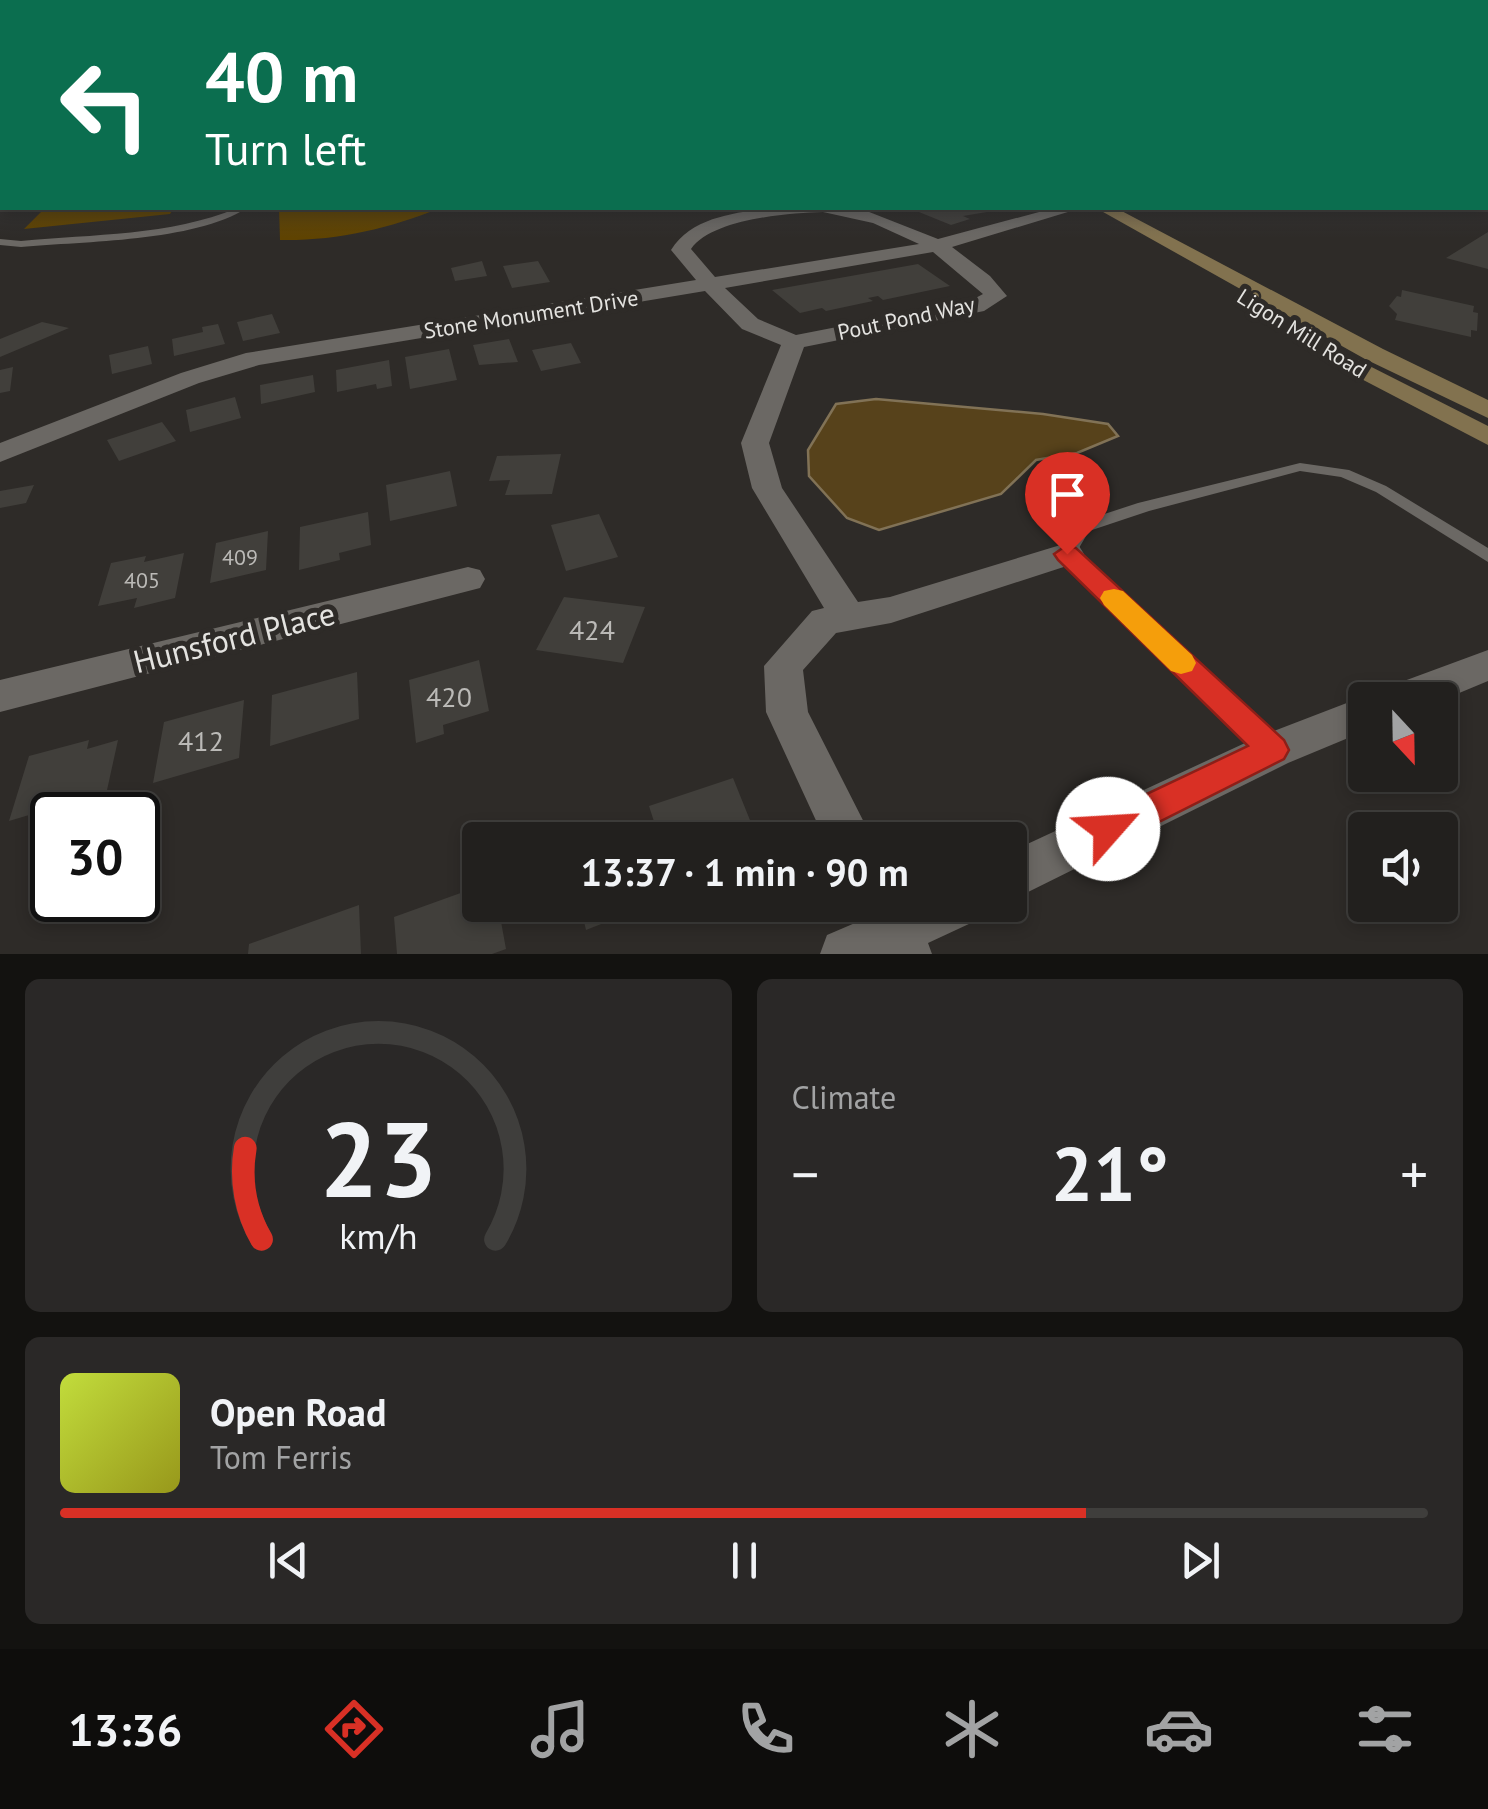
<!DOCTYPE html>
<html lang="en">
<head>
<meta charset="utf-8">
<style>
	:root { --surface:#22201e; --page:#2a2827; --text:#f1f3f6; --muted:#a2a3a4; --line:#3f3e3c; --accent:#d93025 }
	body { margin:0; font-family:"PT Sans",sans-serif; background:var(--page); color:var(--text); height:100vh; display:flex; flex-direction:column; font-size:38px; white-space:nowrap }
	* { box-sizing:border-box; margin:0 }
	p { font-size:32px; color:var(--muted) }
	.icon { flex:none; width:55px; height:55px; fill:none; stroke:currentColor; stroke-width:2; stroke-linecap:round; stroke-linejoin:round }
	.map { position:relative; height:954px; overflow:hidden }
	.panel { display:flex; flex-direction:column; gap:25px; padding:25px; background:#131210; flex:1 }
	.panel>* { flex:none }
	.guide { position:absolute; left:0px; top:0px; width:1490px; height:210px; box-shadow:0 5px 15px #0003,0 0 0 2px var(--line); background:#0b6e4f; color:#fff; overflow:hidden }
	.needle { width:65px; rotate:158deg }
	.fabs { position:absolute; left:1348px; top:682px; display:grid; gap:20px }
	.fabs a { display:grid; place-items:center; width:110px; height:110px; border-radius:10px; background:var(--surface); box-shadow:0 5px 15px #0003,0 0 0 2px var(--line); font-size:50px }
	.speed { position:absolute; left:30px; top:792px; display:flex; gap:20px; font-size:50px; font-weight:700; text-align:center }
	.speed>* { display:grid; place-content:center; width:130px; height:130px; border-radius:50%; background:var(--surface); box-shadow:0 5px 15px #0003,0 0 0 2px var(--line); line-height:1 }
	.speed .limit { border:5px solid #111; border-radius:15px; background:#fff; color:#111 }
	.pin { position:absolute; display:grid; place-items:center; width:85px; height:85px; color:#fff; margin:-102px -42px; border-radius:50% 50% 50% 0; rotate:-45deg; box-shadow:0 0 10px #0007 }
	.pin .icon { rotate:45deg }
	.me { position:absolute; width:110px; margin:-55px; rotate:64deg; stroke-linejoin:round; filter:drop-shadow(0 0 8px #0008) }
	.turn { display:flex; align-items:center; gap:35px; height:210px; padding:0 40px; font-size:45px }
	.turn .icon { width:130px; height:130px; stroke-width:2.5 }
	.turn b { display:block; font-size:70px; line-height:85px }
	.big { font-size:75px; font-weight:700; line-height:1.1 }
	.panel .tile { flex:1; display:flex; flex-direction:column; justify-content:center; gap:15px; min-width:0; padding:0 35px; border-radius:15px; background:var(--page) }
	.panel .dial { align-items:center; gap:0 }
	.dial svg { height:260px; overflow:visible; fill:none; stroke:var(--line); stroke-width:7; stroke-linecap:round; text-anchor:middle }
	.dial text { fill:var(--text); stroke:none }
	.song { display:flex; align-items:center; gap:30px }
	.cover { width:120px; height:120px; border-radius:15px; background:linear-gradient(135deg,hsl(70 70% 55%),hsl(60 70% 35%)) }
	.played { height:10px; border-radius:5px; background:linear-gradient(90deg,var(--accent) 75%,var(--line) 75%) }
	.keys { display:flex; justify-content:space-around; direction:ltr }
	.heat { display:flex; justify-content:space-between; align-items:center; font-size:55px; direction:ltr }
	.panel .tiles { flex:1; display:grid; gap:25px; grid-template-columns:1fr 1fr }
	.tile:last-child { grid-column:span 2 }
	.trip { position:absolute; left:462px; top:822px; width:565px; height:100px; border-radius:10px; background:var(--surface); box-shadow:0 5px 15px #0003,0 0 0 2px var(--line); font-weight:700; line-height:100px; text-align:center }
	.menu { display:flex; height:160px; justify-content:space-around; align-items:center; background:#0e0d0c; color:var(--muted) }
	.menu .icon { width:70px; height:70px }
	.menu .active { color:var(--accent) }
	.menu b { font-size:45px; color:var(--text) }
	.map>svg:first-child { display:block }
</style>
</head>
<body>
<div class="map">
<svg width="1488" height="954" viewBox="0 0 1488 954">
	<rect width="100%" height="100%" fill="#2e2b28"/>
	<!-- green -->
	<path fill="#5f4301" d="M45,208h129l-4,6 -146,15z
		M279,208h161c-52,21 -104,33 -160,32z"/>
	<!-- water -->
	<path fill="#57421b" stroke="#817256" stroke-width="2.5" d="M876,399l167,15 65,10 10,12 -41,17 -41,7 -35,34 -122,36 -32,-12 -38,-42 -1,-26 28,-46z"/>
	<!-- building -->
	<path fill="#413f3b" d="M909,208h96v1l-42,7 7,3 -19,6z
		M1488,232v37l-42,-11z
		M482,261l5,15 -32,5 -4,-13z
		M538,261l12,21 -38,6 -9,-22z
		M918,264l32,22 -67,14 -5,-4 -10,2 5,3 -47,10 -4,-3 -22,5 -28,-23z
		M1402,290l72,16 -1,6 5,1 -1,18 -6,-1v7l-76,-17 2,-6 -8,-8 8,-10 4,1z
		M272,314l8,19 -37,8 -6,-19z
		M42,322l27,6 -69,29v-18z
		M218,324l7,20 -51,12 -2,-17 31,-7 -1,-5z
		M509,339l9,23 -39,3 -6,-20z
		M571,343l10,20 -40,8 -9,-21z
		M148,346l4,18 -40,10 -3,-19z
		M449,349l8,31 -47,9 -5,-32z
		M389,360l3,26 -15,3 -1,-5 -39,8 -1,-22z
		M13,367l-3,24 -10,2v-23z
		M313,375l2,17 -54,12 -1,-19z
		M235,397l6,21 -51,14 -4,-22z
		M162,422l14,19 -57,20 -12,-21z
		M561,454l-9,40 -47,1 5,-15 -21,1 8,-25z
		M450,471l7,35 -67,15 -4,-36z
		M34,485l-8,18 -26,5v-17z
		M368,512l3,33 -32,8 1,7 -41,10 1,-43z
		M599,514l19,43 -52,14 -15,-46z
		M268,531l-2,39 -56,13 6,-40z
		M184,553l-9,45 -41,10 3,-10 -39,8 13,-43 35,-7 -2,6z
		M564,597l81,10 -22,56 -87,-13z
		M479,660l10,51 -46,14 1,9 -28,9 -7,-63z
		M357,672l2,47 -89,27 2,-51z
		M244,700l-5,58 -86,25 11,-61z
		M89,740l-2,9 31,-9 -16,73 -20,2 4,-17 -77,23 20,-65z
		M733,778l25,62h-98l-11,-34z
		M480,886v19h18l8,44 -14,5h-95l-3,-37z
		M359,905l2,49h-113l1,-10z
		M540,905h98l1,4 -53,21 -5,-21 -37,14z"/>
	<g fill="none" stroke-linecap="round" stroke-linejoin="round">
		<!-- lane -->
		<path fill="#6b6864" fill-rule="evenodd" d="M237,208h10c-54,34 -162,33 -226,39l-21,-2v-6l21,2c72,-7 149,-5 216,-33z
			M1300,463l49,7 37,16 102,62v14l-112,-70 -35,-15 -41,-6 -151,40 -60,20 -13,22 205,189 3,7 -3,7 -8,2 -8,-2 -206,-202 18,-31 61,-20z"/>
		<!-- street -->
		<path fill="#6b6864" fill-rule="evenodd" d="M767,208h92l79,31 116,-31h27l-129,39 38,29 17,20 -23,15 -180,36 -35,96 13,45 76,114 32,-5 177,-54 12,3 5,8 -5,8 -188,61 -55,10 -33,37 5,42 65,128h-48l-59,-128 -2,-46 48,-55 12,-3 -72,-120 -11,-45 40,-98 -39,-16 -37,-38 -446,74 -60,18 -199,79v-19l181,-70 65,-20 450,-73 -25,-30c21,-33 61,-36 96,-42zM823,212l50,11 46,21 -204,33 -24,-28c21,-30 97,-36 132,-37zM933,252l50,42 -13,7 -174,34 -38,-16 -33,-31z
			M468,567l12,3 5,9 -5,9 -480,124v-32z
			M1488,650v31l-48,20 -61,-1 6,-12z
			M1365,696l12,4h-12v31l-77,32 -278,138v-49l248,-115z
			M856,905h122l-7,18 -43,20 4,11h-112l7,-19 35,-15z"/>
		<!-- secondary -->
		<path fill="#82724f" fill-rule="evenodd" d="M1096,208h20l267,141 105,51v18l-123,-59z
			M1334,348l154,78v19l-163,-85 -3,-5 3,-5z"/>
	</g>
	<!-- sky -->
	<linearGradient id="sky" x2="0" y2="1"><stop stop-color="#191816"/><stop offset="0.44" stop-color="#464a53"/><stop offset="1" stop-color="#464a53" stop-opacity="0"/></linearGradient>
	<rect width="1488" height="238" fill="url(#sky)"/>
	<!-- route -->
	<path fill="#d93025" stroke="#8d1f18" stroke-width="2.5" d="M1067,545l9,3 208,192 5,10 -5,9 -163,82 -13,5 -12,-5 -5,-12 5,-11 152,-72 -190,-186 -4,-6z"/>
	<!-- slow -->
	<path fill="#f59e0b" d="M1114,589l9,2 69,64 4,8 -4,8 -11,3 -10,-3 -67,-66 -4,-7 4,-7z"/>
	<g text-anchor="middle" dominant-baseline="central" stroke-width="10" stroke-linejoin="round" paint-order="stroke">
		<!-- far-street labels -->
		<g font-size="22" fill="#e4e3e0" stroke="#2e2b28">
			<text transform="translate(531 314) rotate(-9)">Stone Monument Drive</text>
			<text transform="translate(906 318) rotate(-12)">Pout Pond Way</text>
			<text transform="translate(1302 333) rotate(32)">Ligon Mill Road</text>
		</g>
		<!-- number labels -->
		<g font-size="22" fill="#bbbab7">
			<text x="240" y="557">409</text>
			<text x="142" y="580">405</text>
		</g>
		<!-- near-number labels -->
		<g font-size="28" fill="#bbbab7">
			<text x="592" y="629">424</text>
			<text x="449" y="696">420</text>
			<text x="201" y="740">412</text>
		</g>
		<!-- near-street labels -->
		<g font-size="32" fill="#e4e3e0" stroke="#2e2b28">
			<text transform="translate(234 637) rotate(-14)">Hunsford Place</text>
		</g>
	</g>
</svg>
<div class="fabs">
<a><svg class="needle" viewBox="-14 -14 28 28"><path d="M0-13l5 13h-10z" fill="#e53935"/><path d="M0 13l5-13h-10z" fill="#a2a3a4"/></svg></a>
<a><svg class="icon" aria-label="sound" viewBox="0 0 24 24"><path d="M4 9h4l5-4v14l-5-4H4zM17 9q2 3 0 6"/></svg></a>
</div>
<div class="speed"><div class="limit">30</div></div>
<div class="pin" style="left:1067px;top:554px;background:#d93025"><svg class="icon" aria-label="arrive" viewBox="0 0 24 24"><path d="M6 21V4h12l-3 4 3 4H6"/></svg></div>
<svg class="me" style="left:1108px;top:829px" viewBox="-20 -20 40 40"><circle r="19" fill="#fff"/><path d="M0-13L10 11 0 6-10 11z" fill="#d93025"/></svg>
<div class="trip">13:37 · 1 min · 90 m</div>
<div class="guide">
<div class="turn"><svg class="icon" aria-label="left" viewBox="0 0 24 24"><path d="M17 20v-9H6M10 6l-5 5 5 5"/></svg><div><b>40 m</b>Turn left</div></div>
</div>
</div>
<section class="panel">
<div class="tiles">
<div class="tile dial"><svg viewBox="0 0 100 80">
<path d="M14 69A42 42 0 1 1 86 69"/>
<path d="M14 69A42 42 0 0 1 9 41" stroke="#d93025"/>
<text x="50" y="56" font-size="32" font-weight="700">23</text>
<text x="50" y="72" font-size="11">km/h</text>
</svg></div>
<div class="tile"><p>Climate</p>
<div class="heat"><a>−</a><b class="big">21°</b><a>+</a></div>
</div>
<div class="tile">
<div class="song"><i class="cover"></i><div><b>Open Road</b><p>Tom Ferris</p></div></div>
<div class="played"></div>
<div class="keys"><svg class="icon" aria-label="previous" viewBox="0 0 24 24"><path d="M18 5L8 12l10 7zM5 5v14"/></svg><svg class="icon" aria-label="pause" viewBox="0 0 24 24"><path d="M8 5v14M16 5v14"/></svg><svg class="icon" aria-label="next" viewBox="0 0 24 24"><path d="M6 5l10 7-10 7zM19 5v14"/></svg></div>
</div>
</div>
</section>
<nav class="menu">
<b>13:36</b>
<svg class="icon active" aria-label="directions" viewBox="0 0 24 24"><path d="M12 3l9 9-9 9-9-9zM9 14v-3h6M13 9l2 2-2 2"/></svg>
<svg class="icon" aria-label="music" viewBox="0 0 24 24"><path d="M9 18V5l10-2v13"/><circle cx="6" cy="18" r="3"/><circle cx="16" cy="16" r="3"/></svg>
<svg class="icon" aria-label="phone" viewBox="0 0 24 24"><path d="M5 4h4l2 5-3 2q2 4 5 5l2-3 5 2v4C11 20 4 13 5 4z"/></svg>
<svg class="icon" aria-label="climate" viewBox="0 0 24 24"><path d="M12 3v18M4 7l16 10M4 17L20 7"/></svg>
<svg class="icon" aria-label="car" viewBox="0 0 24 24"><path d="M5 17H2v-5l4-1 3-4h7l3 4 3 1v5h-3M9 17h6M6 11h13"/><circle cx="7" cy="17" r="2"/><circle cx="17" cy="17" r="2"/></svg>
<svg class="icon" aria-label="filters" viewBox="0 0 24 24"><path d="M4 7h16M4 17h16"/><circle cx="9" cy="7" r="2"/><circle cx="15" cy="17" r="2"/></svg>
</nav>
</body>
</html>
